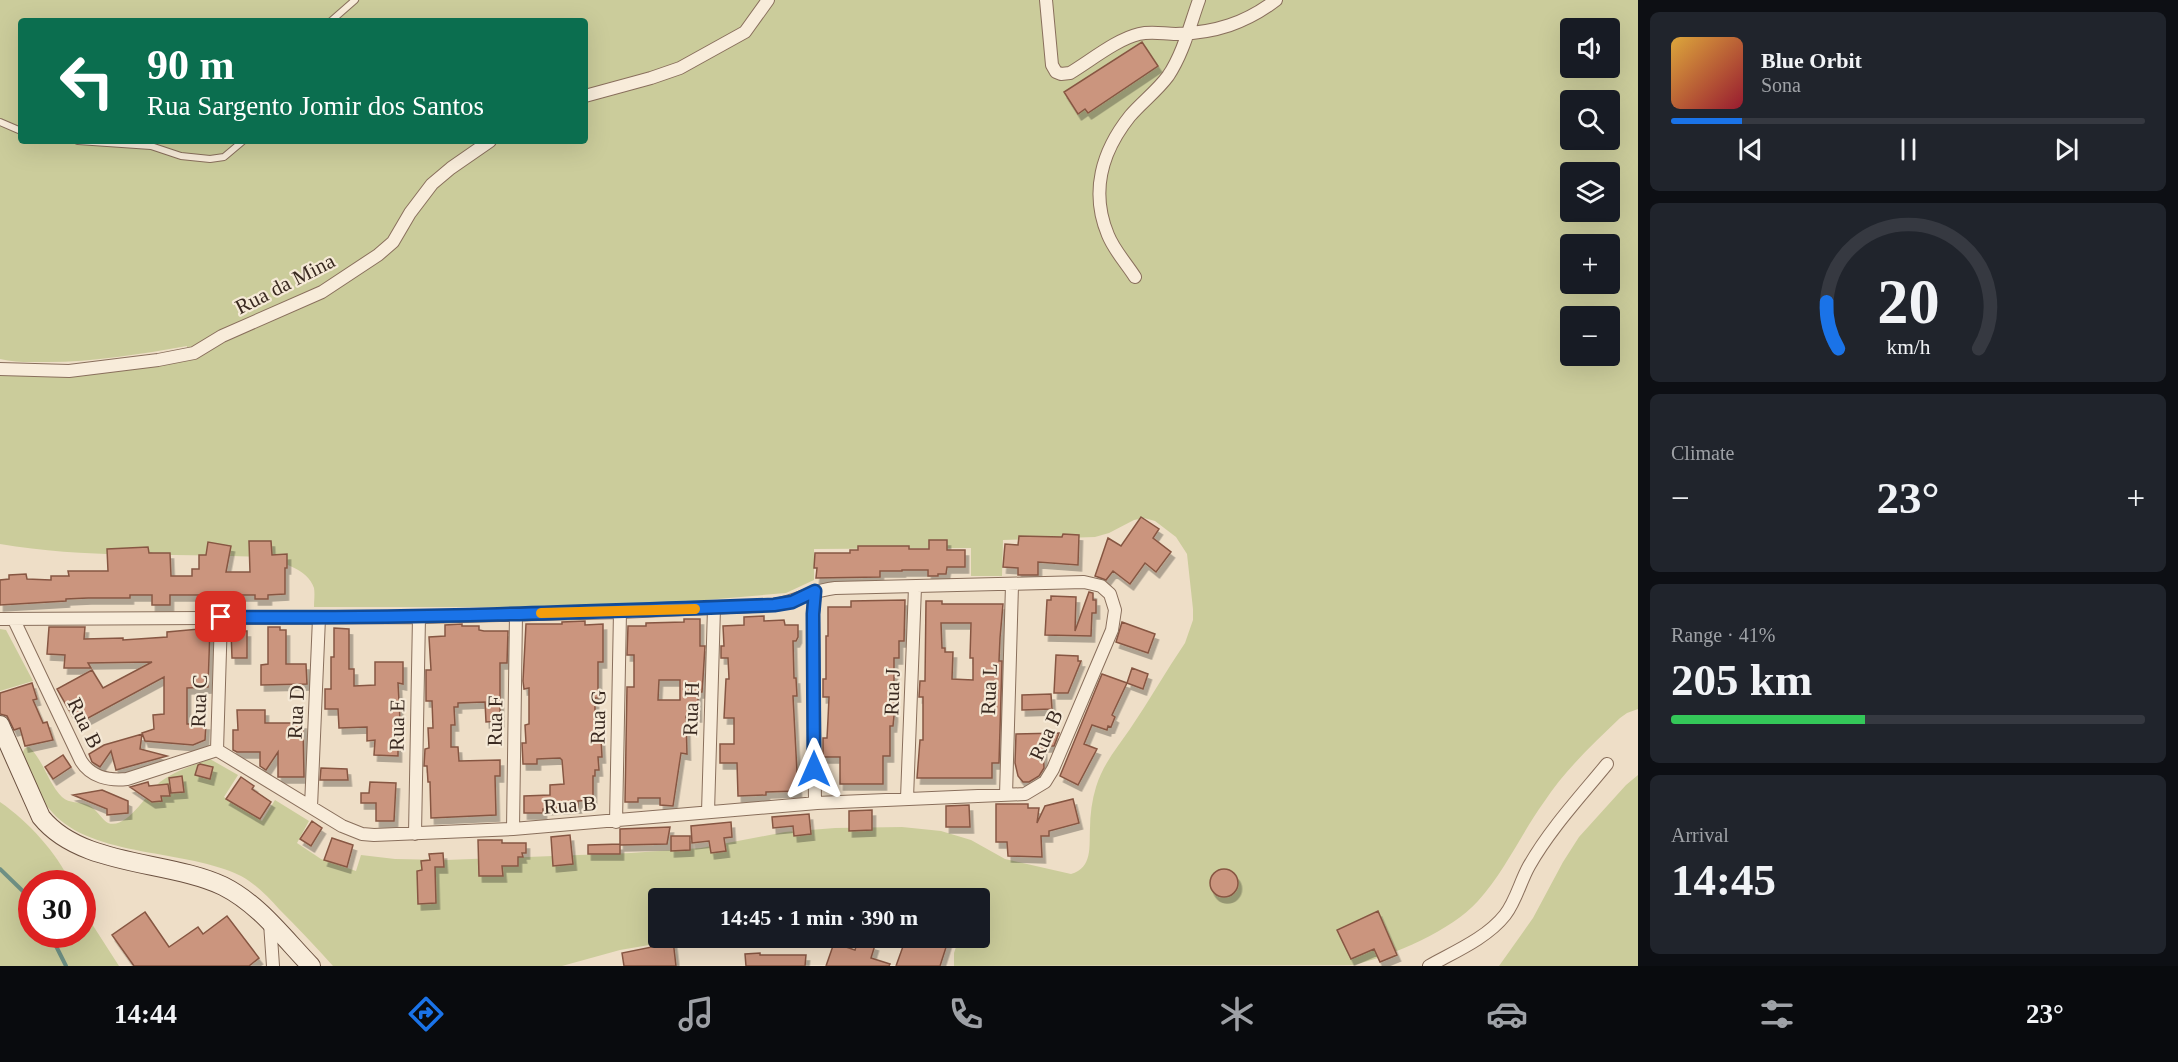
<!DOCTYPE html>
<html lang="en">
<head>
<meta charset="utf-8">
<style>
	:root { --surface:#171b24; --page:#20242c; --text:#f1f3f6; --muted:#9ea1a6; --line:#363941; --accent:#1a73e8 }
	body { margin:0; font-family:"Times New Roman",serif; background:var(--page); color:var(--text); height:100vh; display:flex; flex-direction:column; font-size:22px; white-space:nowrap }
	* { box-sizing:border-box; margin:0 }
	p { font-size:20px; color:var(--muted) }
	.icon { flex:none; width:33px; height:33px; fill:none; stroke:currentColor; stroke-width:2; stroke-linecap:round; stroke-linejoin:round }
	.map { position:relative; flex:1; overflow:hidden }
	.details { display:flex; flex-direction:column; gap:12px; padding:12px; background:#0d0f14; width:540px }
	.details>* { flex:none }
	.top-card { position:absolute; left:18px; top:18px; width:570px; height:126px; border-radius:6px; box-shadow:0 6px 24px #0002; background:#0b6e4f; color:#fff; overflow:hidden }
	.fabs { position:absolute; left:1560px; top:18px; display:grid; gap:12px }
	.fabs a { display:grid; place-items:center; width:60px; height:60px; border-radius:6px; background:var(--surface); box-shadow:0 6px 24px #0002; font-size:30px }
	.speed { position:absolute; left:18px; top:870px; display:flex; gap:12px; font-size:30px; font-weight:700; text-align:center }
	.speed>* { display:grid; place-content:center; width:78px; height:78px; border-radius:50%; background:var(--surface); box-shadow:0 6px 24px #0002; line-height:1 }
	.speed .limit { border:9px solid #d22; background:#fff; color:#111 }
	.pin { position:absolute; display:grid; place-items:center; width:51px; height:51px; color:#fff; margin:-26px; border-radius:12px; box-shadow:0 3px 9px #0006 }
	.me { position:absolute; width:66px; margin:-33px; rotate:0deg; stroke-linejoin:round; filter:drop-shadow(0 0 4px #0008) }
	.turn { display:flex; align-items:center; gap:21px; height:126px; padding:0 30px; font-size:27px }
	.turn .icon { width:78px; height:78px; stroke-width:2.5 }
	.turn b { display:block; font-size:42px; line-height:51px }
	.big { font-size:45px; font-weight:800; line-height:1.1 }
	.details .card { flex:1; display:flex; flex-direction:column; justify-content:center; gap:9px; min-width:0; padding:0 21px; border-radius:9px; background:var(--page) }
	.details .dial { align-items:center; gap:0 }
	.dial svg { height:156px; overflow:visible; fill:none; stroke:var(--line); stroke-width:7; stroke-linecap:round; text-anchor:middle }
	.dial text { fill:var(--text); stroke:none }
	.song { display:flex; align-items:center; gap:18px }
	.cover { width:72px; height:72px; border-radius:9px; background:linear-gradient(135deg,hsl(40 70% 55%),hsl(350 70% 35%)) }
	.played { height:6px; border-radius:3px; background:linear-gradient(90deg,var(--accent) 15%,var(--line) 15%) }
	.keys { display:flex; justify-content:space-around; direction:ltr }
	.heat { display:flex; justify-content:space-between; align-items:center; font-size:33px; direction:ltr }
	.charge { height:9px; border-radius:4px; background:linear-gradient(90deg,#34c759 41%,var(--line) 0) }
	.trip { position:absolute; left:648px; top:888px; width:342px; height:60px; border-radius:6px; background:var(--surface); box-shadow:0 6px 24px #0002; font-weight:800; line-height:60px; text-align:center }
	.menu { display:flex; height:96px; justify-content:space-around; align-items:center; background:#090b0e; color:var(--muted) }
	.menu .icon { width:42px; height:42px }
	.menu .selected { color:var(--accent) }
	.menu b { font-size:27px; color:var(--text) }
	main { display:flex; flex:1; min-height:0 }
	.map>svg:first-child { display:block }
</style>
</head>
<body>
<main>
<div class="map">
<svg width="1638" height="966" viewBox="0 0 1638 966">
	<defs>
		<filter id="shadow"><feDropShadow dx="3.5" dy="6" stdDeviation="0" flood-color="#0004"/></filter>
	</defs>
	<rect width="100%" height="100%" fill="#eedec7"/>
	<!-- green -->
	<path fill="#cbcc9b" fill-rule="evenodd" d="M0,0h1638v709l-11,4 -7,5c-27,26 -55,52 -76,84 -23,32 -39,69 -66,99 -27,30 -84,54 -124,64l-400,1v-13l5,-15h21v-40h-322v40h186l-58,6h-131l-35,6 -58,16h-229c-17,-19 -35,-38 -54,-57 -11,-12 -23,-25 -38,-33 -53,-27 -149,-18 -189,-64 -15,-16 -22,-36 -31,-56l4,-8 4,-1c15,14 19,36 33,50 8,7 16,4 26,8 9,4 14,15 20,18 19,7 39,-30 52,-41 15,-11 33,-17 50,-23l28,16 -14,22 38,24 13,-21 34,21 -12,22 24,16 35,12 5,-16 34,4 51,1 185,-7 70,-5 84,-16 50,-4 67,-1 39,4 30,9 34,19 66,15c22,-6 18,-28 19,-46 0,-13 2,-28 6,-41 7,-23 21,-39 34,-58 19,-28 36,-58 55,-86l8,-23v-11l-6,-55 -11,-17 -21,-16 -11,-3 -10,2 -25,13 -14,4 -92,3 -1,36h-31v-28l-157,1v31l-28,13 -127,11 -104,3h-241c0,-6 1,-13 0,-19 -6,-20 -35,-26 -51,-31 -88,-4 -176,2 -263,-13v-169l67,1 121,-18 -1,-12c-46,8 -93,16 -140,16 -16,0 -31,1 -47,-3zM21,21h564v120h-564zM1570,28h40v40h-40zM1570,100h40v40h-40zM1570,172h40v40h-40zM1570,244h40v40h-40zM1570,316h40v40h-40z
		M0,629l6,1 27,51 -33,10z
		M1638,775v191h-139l34,-48 30,-56 16,-25 47,-52z
		M0,802c29,20 56,50 71,81l-39,1v50h50l1,-24 36,56h-119z"/>
	<g fill="none" stroke-linecap="round" stroke-linejoin="round">
		<!-- stream -->
		<path stroke="#6e9084" stroke-width="4" d="M0,869l32,31
			M50,934l16,32"/>
	</g>
	<!-- building -->
	<path fill="#cb957e" stroke="#875743" stroke-width="1.5" fill-rule="evenodd" filter="url(#shadow)" d="M1142,42l16,24 -70,47 -3,-4 -7,5 -14,-22z
		M1141,517l18,12 -6,9 18,14 -15,20 -11,-9 -15,21 -17,-13 -7,9 -11,-4 13,-38 13,8z
		M1063,534l16,1 -1,30 -40,-3v13h-20v-7l-15,-1 2,-23 13,1 1,-9 43,1z
		M929,540h18v10h18v17h-18l-1,7h-8v2h-10v-6h-26v1h-22v6l-64,1 1,-10h-3l1,-15h35v-3h8v-4h51v3h20z
		M249,541h22l1,14 15,-1v14h-2v26l-17,1v4h-13v-4h-85v10h-18v-10h-22v3h-42l-22,1v2l-66,4v-25l9,-1v-4l17,-1 1,5 24,1v-4h18l-1,-5h40l-1,-22 41,-2 1,6h21l1,23h21v-7h7v-14h7l2,-13 23,4 -5,26h24z
		M1089,592l4,1v7h3v13h-4l-1,23 -46,-1 2,-35h4v-4l25,1 -1,34z
		M905,600l-1,41h-5v17h-5v58l-1,10h-3v30h-7v28h-43v-27h-17v-19h4l1,-19 1,-22h-6v-18h3v-43h2v-29h23v-6z
		M926,601h16v3h61l-3,34 -1,23h3l-3,102h-7v15h-75l3,-38h3v-43h-4l1,-16h5zM941,623h30l-1,35h3v22l-21,-1 1,-27h-8v-4h-3z
		M764,616v5l20,-1 1,5h13v12l-2,4h-3l1,37h2l1,18h-4l5,95 -32,1v3l-28,1 -1,-33h-17v-19h14v-26h-10l2,-39h3l-1,-21h-7v-12h3l-1,-20 21,-1v-8z
		M684,619h16v27h5l-2,32 -1,14h-4v24h-12l1,38 -6,-1 -8,53 -13,-1v-7h-22v4h-13l2,-115h7v-32h-7l1,-29h18v-3l38,-1zM659,680h21v20h-22z
		M585,621v4l18,-1v38h-5v36h-3v40h6l1,19h-4l1,13h-4v6h-2v24l-15,1v6l-35,2v4h-19v-17l26,-1v-10l14,-1 -2,-24 -2,-2 -23,1v5h-14l-1,-21h4l-1,-18 4,-1v-36l-5,1 -1,-8 3,-57h36v-2z
		M1122,622l33,12 -7,19 -32,-11z
		M462,624v2h17v4l5,1h24l-1,32h-7v58l-14,1 -1,-20 -27,1v4h-4l1,18h-4v22h7l1,14 41,-1v16h-5l1,39 -65,3 -1,-36h-2l-1,-16h-3l1,-17 4,-1 -1,-20h5l-1,-27h-6v-31h5l-2,-33 16,-1v-11z
		M49,627h36l-1,12 39,-1v2l44,-3v-5l43,-4 -2,59 -21,1v36h19l-1,16 -12,5 -48,-4 -3,-8 12,-4 -1,-14 11,-1v-37l-87,47 -20,-35 35,-19 11,18 49,-26 -64,1 3,5h-27l1,-13 -18,-1z
		M268,627h12v3h6v34h20l1,20 -46,1v-20l7,-1z
		M334,628l15,1v40h5v17l21,-1v-23h28v22l-5,-1 2,37h-5v23h3v13l-24,-1 1,-15 -8,1v-14l-28,1 -1,-19h-13v-20h6v-32h3z
		M231,631h16v27h-15z
		M1056,655l22,1v5h3l-13,32h-14z
		M1132,668l16,6 -5,15 -16,-6z
		M1102,674l25,9 -15,32 3,2 -4,10 -3,-1 -1,4 -15,-5 -8,19 13,5 -19,36 -18,-9z
		M32,683l5,16 -4,1 10,23 4,-1 6,18 -28,6 -5,-18 -6,2 -7,-14 -7,-2v-21z
		M1051,694l1,15 -30,1v-15z
		M237,710h28v13h38l1,54h-26v-25l-12,18 -6,-4v-14h-23l-4,-2v-20h5z
		M1059,733l-5,13h-11l1,22 -5,8 -10,6h-6l-5,-6 -3,-13 1,-29z
		M142,734l-2,15 27,7 -51,14 -5,-19 -11,16 -8,-5 -3,-8 15,-9z
		M63,755l8,12 -18,12 -8,-12z
		M200,764l13,3 -3,12 -15,-4 3,-10z
		M321,768l26,1 1,11h-28z
		M182,776l2,16 -13,1 -2,-15z
		M241,777l13,9 -2,3 19,13 -11,17 -34,-20z
		M148,782l1,4 19,-2 2,12h-9l1,5 -10,1 -22,-15z
		M370,782l26,1 -2,38h-18v-18h-15v-10h8z
		M102,790l26,11v12l-21,2v-6l-34,-14z
		M1073,799l6,24 -30,8v5h-8l1,21 -34,-1 -1,-14h-11v-38h32v4h11l-2,15 8,-17z
		M969,805l1,22h-24v-21z
		M872,810v20l-23,1v-20z
		M809,814l2,20 -17,2 -1,-10 -20,2 -1,-11z
		M312,821l10,7 -11,18 -11,-7z
		M731,822l1,15 -8,1 2,13 -15,2 -2,-12 -17,2 -1,-17z
		M670,827l-3,17 -47,1v9h-32v-9l32,-1v-15z
		M570,835l3,29 -20,2 -2,-29z
		M671,836h19v14l-19,1z
		M332,838l21,7 -6,22 -23,-7z
		M478,840h24v3h24v10h-4l1,4h-5v9h-16l1,10h-24z
		M443,853l1,14h-9l1,36 -18,1 -1,-33 5,-1 -1,-9 9,-1 -1,-6z
		M1210 883a14 14 0 1 1 28 0a14 14 0 1 1-28 0Z
		M1378,911l19,44 -17,7 -6,-13 -23,10 -14,-29z
		M145,912l24,35 29,-20 5,7 24,-18 32,42 -10,8h-115l-22,-31z
		M906,938h43l-9,28h-44z
		M673,940l3,26h-52l-2,-13 35,-7v-4z
		M858,940l17,5 -4,13 19,6 -1,2h-63l8,-23 21,7z
		M760,953v2h46l-1,11h-59l-1,-12z"/>
	<g fill="none" stroke-linecap="round" stroke-linejoin="round">
		<defs>
			<path id="lane" d="M331,21l24,-21
				M0,122l21,9
				M78,141l73,5 30,10 29,3 14,-2 19,-16"/>
			<path id="street" d="M1046,0l6,65 4,7 5,2 9,-1c20,-12 47,-34 69,-39 13,-3 25,0 37,0 39,-1 70,-11 100,-34
				M585,96l66,-18 29,-10 65,-36 23,-32
				M1135,277c-9,-14 -21,-27 -27,-42 -18,-43 -6,-84 22,-119 12,-14 27,-25 38,-40 15,-22 22,-51 31,-76
				M0,369l69,2 89,-11 36,-7 28,-17 100,-44 56,-37 15,-13 17,-29 22,-29 19,-16 39,-27
				M0,619l419,-2 201,-5 154,-7c21,-3 39,-15 61,-17l249,-6 17,4 9,8 5,16 -3,20 -59,139 -8,13 -20,12 -208,9 -304,26 -139,6 -12,-1 -20,-8 -125,-76 -90,29c-18,2 -36,-2 -46,-18l-67,-141
				M217,750l4,-133
				M1006,795l6,-210
				M907,798l8,-211
				M815,803l-2,-189 2,-23
				M311,807l8,-189
				M708,812l6,-204
				M616,822l4,-210
				M513,829l3,-215
				M415,834l4,-217
				M270,923l3,43
				M1429,966c25,-14 58,-28 76,-51 11,-14 15,-33 24,-49 21,-37 51,-69 78,-102"/>
			<path id="secondary" d="M0,725l41,92c40,50 127,43 182,69 36,18 60,51 88,80"/>
		</defs>
		<!-- lane casing -->
		<use href="#lane" stroke="#896f5c" stroke-width="8"/>
		<!-- street casing -->
		<use href="#street" stroke="#896f5c" stroke-width="14"/>
		<!-- secondary casing -->
		<use href="#secondary" stroke="#6b5140" stroke-width="20"/>
		<!-- lane -->
		<use href="#lane" stroke="#f8ecda" stroke-width="6"/>
		<!-- street -->
		<use href="#street" stroke="#f8ecda" stroke-width="12"/>
		<!-- secondary -->
		<use href="#secondary" stroke="#f8ecda" stroke-width="18"/>
	</g>
	<g fill="none" stroke-linecap="round" stroke-linejoin="round">
		<defs>
			<path id="route" d="M221,617c185,2 369,-5 553,-12l18,-3 23,-11 -2,23 1,155"/>
		</defs>
		<!-- route casing -->
		<use href="#route" stroke="#114b97" stroke-width="15"/>
		<!-- route -->
		<use href="#route" stroke="#1a73e8" stroke-width="10"/>
		<!-- slow -->
		<path stroke="#f59e0b" stroke-width="10" d="M541,613l154,-4"/>
	</g>
	<g text-anchor="middle" dominant-baseline="central" stroke-width="4.5" stroke-linejoin="round" paint-order="stroke">
		<!-- street labels -->
		<g font-size="21" fill="#392920" stroke="#f5e9d6">
			<text transform="translate(285 284) rotate(-27)">Rua da Mina</text>
			<text transform="translate(989 689) rotate(-88)">Rua L</text>
			<text transform="translate(892 692) rotate(-88)">Rua J</text>
			<text transform="translate(199 701) rotate(-88)">Rua C</text>
			<text transform="translate(691 709) rotate(-88)">Rua H</text>
			<text transform="translate(296 712) rotate(-87)">Rua D</text>
			<text transform="translate(598 717) rotate(-89)">Rua G</text>
			<text transform="translate(495 721) rotate(-89)">Rua F</text>
			<text transform="translate(85 723) rotate(64)">Rua B</text>
			<text transform="translate(397 725) rotate(-89)">Rua E</text>
			<text transform="translate(1046 735) rotate(-66)">Rua B</text>
			<text transform="translate(570 805) rotate(-4)">Rua B</text>
		</g>
	</g>
</svg>
<div class="fabs">
<a><svg class="icon" aria-label="sound" viewBox="0 0 24 24"><path d="M4 9h4l5-4v14l-5-4H4zM17 9q2 3 0 6"/></svg></a>
<a><svg class="icon" aria-label="search" viewBox="0 0 24 24"><circle cx="10" cy="10" r="6"/><path d="M15 15l6 6"/></svg></a>
<a><svg class="icon" aria-label="layers" viewBox="0 0 24 24"><path d="M12 4l9 5-9 5-9-5zM3 14l9 5 9-5"/></svg></a>
<a>+</a>
<a>−</a>
</div>
<div class="speed"><div class="limit">30</div></div>
<div class="pin" style="left:221px;top:617px;background:#d93025"><svg class="icon" aria-label="arrive" viewBox="0 0 24 24"><path d="M6 21V4h12l-3 4 3 4H6"/></svg></div>
<svg class="me" style="left:814px;top:769px" viewBox="-20 -20 40 40"><path d="M0-17L14 15 0 8-14 15z" fill="#1a73e8" stroke="#fff" stroke-width="4"/></svg>
<div class="trip">14:45 · 1 min · 390 m</div>
<div class="top-card">
<div class="turn"><svg class="icon" aria-label="left" viewBox="0 0 24 24"><path d="M17 20v-9H6M10 6l-5 5 5 5"/></svg><div><b>90 m</b>Rua Sargento Jomir dos Santos</div></div>
</div>
</div>
<section class="details">
<div class="card">
<div class="song"><i class="cover"></i><div><b>Blue Orbit</b><p>Sona</p></div></div>
<div class="played"></div>
<div class="keys"><svg class="icon" aria-label="previous" viewBox="0 0 24 24"><path d="M18 5L8 12l10 7zM5 5v14"/></svg><svg class="icon" aria-label="pause" viewBox="0 0 24 24"><path d="M8 5v14M16 5v14"/></svg><svg class="icon" aria-label="next" viewBox="0 0 24 24"><path d="M6 5l10 7-10 7zM19 5v14"/></svg></div>
</div>
<div class="card dial"><svg viewBox="0 0 100 80">
<path d="M14 69A42 42 0 1 1 86 69"/>
<path d="M14 69A42 42 0 0 1 8 45" stroke="#1a73e8"/>
<text x="50" y="56" font-size="32" font-weight="700">20</text>
<text x="50" y="72" font-size="11">km/h</text>
</svg></div>
<div class="card"><p>Climate</p>
<div class="heat"><a>−</a><b class="big">23°</b><a>+</a></div>
</div>
<div class="card"><p>Range · 41%</p><b class="big">205 km</b><div class="charge"></div></div>
<div class="card"><p>Arrival</p><b class="big">14:45</b></div>
</section>
</main>
<nav class="menu">
<b>14:44</b>
<svg class="icon selected" aria-label="directions" viewBox="0 0 24 24"><path d="M12 3l9 9-9 9-9-9zM9 14v-3h6M13 9l2 2-2 2"/></svg>
<svg class="icon" aria-label="music" viewBox="0 0 24 24"><path d="M9 18V5l10-2v13"/><circle cx="6" cy="18" r="3"/><circle cx="16" cy="16" r="3"/></svg>
<svg class="icon" aria-label="phone" viewBox="0 0 24 24"><path d="M5 4h4l2 5-3 2q2 4 5 5l2-3 5 2v4C11 20 4 13 5 4z"/></svg>
<svg class="icon" aria-label="climate" viewBox="0 0 24 24"><path d="M12 3v18M4 7l16 10M4 17L20 7"/></svg>
<svg class="icon" aria-label="car" viewBox="0 0 24 24"><path d="M5 17H2v-5l4-1 3-4h7l3 4 3 1v5h-3M9 17h6M6 11h13"/><circle cx="7" cy="17" r="2"/><circle cx="17" cy="17" r="2"/></svg>
<svg class="icon" aria-label="filters" viewBox="0 0 24 24"><path d="M4 7h16M4 17h16"/><circle cx="9" cy="7" r="2"/><circle cx="15" cy="17" r="2"/></svg>
<b>23°</b>
</nav>
</body>
</html>
